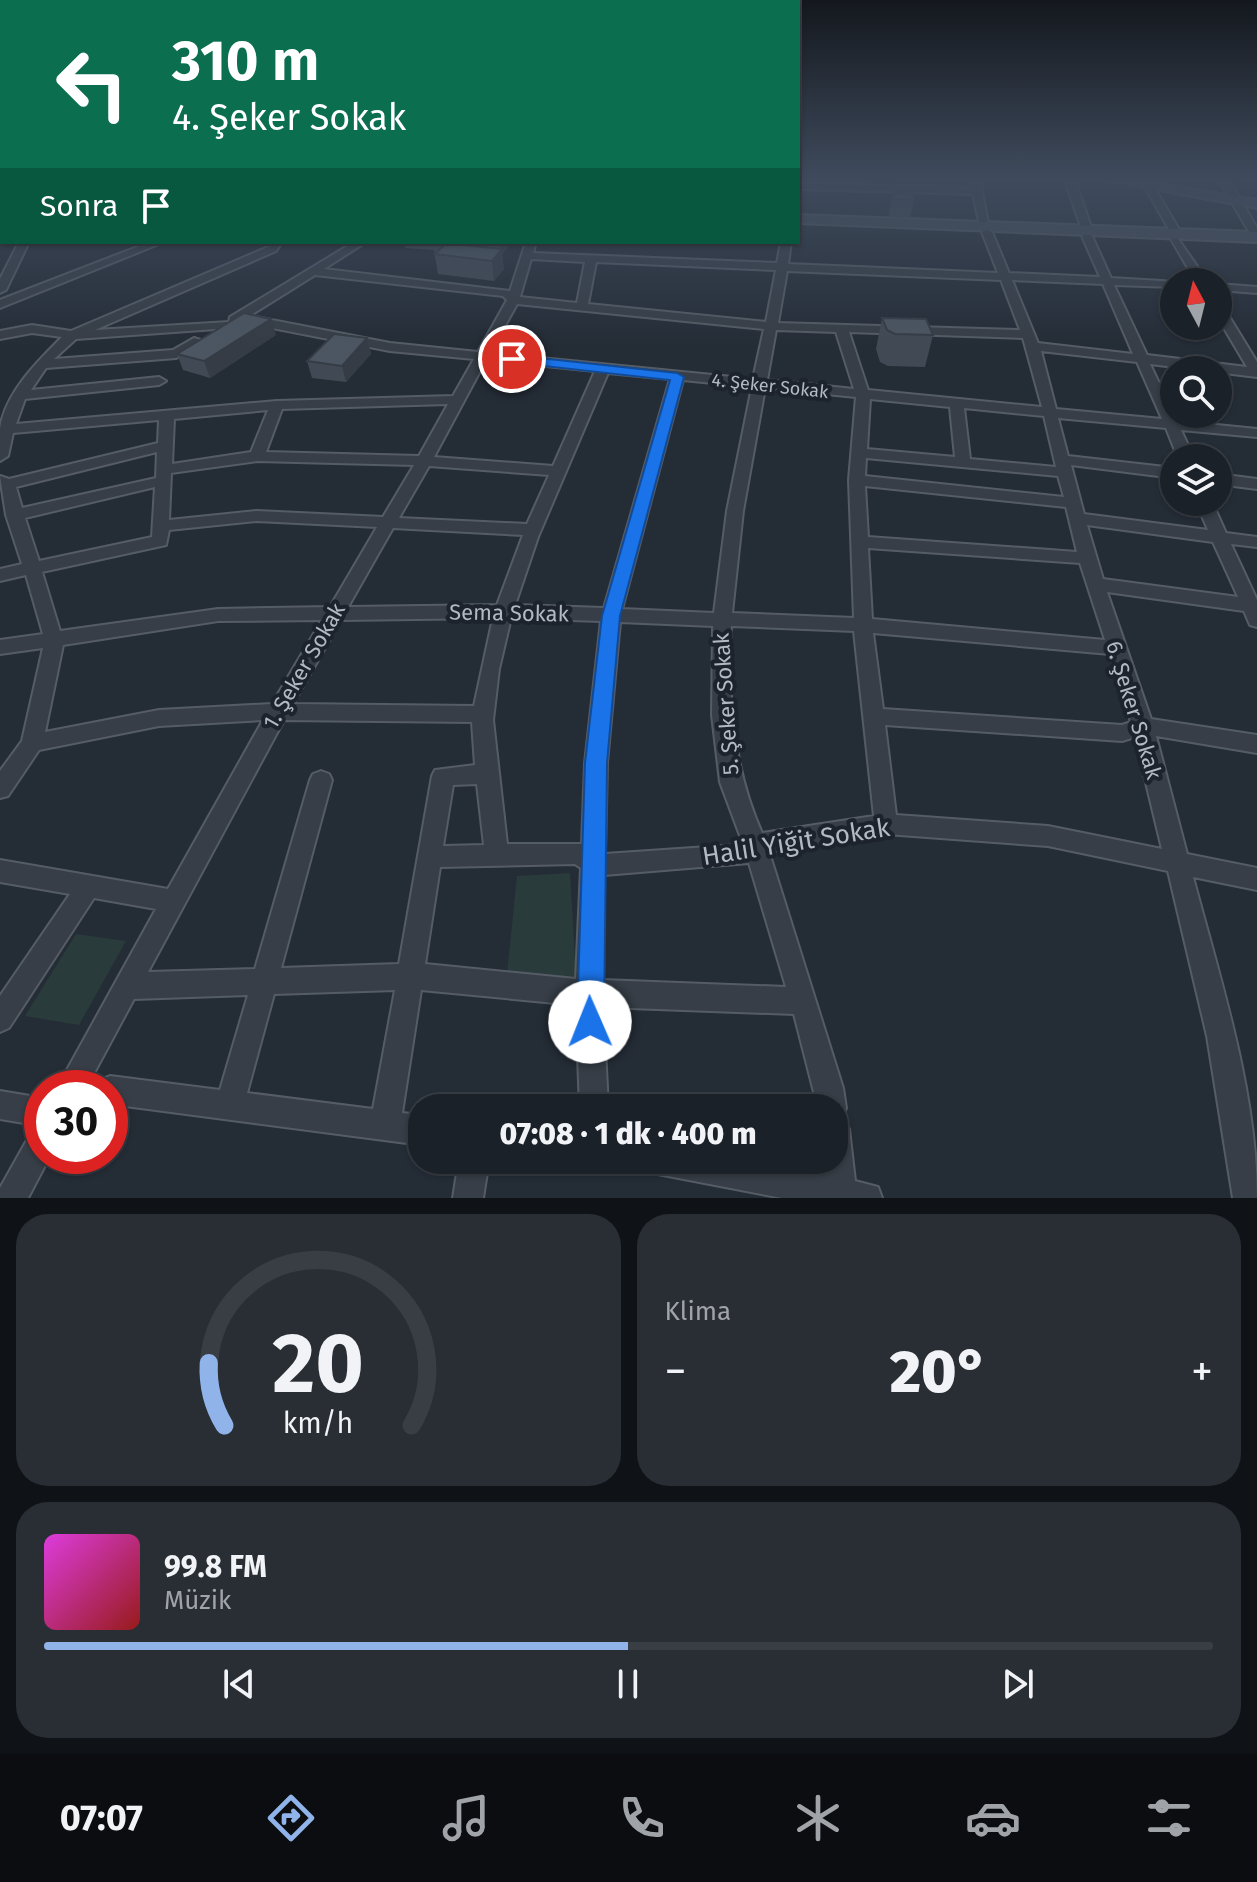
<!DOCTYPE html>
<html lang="tr">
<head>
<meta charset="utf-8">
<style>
	:root { --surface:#1b2128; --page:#282e34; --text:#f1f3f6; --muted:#a0a3a8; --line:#393e45; --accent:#90b3ea }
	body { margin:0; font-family:"Fira Sans",sans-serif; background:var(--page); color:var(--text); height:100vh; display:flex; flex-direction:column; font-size:30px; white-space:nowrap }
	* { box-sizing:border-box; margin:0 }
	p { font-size:26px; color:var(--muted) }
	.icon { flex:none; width:44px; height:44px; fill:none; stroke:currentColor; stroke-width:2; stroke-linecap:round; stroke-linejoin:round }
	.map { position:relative; height:1198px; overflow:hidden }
	.side { display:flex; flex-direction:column; gap:16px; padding:16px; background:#0f1216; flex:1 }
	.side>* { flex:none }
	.guide { position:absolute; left:0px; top:0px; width:800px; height:244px; box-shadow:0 2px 6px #0004,0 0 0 2px var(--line); background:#0b6e4f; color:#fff; overflow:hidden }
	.needle { width:52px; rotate:353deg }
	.buttons { position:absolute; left:1160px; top:268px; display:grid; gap:16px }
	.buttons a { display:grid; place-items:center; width:72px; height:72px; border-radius:50%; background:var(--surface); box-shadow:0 2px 6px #0004,0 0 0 2px var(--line); font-size:40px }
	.speed { position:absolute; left:24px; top:1070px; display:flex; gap:16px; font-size:40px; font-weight:700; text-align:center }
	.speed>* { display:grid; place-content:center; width:104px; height:104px; border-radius:50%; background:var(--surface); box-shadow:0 2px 6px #0004,0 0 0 2px var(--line); line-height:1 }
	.speed .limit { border:12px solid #d22; background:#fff; color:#111 }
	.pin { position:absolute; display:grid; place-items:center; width:68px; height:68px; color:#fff; margin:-34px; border:4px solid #fff; border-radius:50%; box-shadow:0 2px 8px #0007 }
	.me { position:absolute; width:88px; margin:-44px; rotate:359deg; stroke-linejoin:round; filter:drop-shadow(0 0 6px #0008) }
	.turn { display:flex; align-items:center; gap:28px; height:168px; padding:0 40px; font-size:36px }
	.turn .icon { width:104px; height:104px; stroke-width:2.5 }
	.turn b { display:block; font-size:56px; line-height:68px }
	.then { display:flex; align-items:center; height:76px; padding:0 40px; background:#0003; gap:16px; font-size:30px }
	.big { font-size:60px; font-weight:800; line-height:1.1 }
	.side .widget { flex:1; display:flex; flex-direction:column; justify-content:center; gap:12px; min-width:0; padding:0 28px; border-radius:32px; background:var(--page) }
	.side .dial { align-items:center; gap:0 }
	.dial svg { height:208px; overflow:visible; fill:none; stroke:var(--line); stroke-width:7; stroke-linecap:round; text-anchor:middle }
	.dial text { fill:var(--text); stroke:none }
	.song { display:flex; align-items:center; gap:24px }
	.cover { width:96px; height:96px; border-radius:12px; background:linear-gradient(135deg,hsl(300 70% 55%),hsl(0 70% 35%)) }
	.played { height:8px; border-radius:4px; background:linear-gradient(90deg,var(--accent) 50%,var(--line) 50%) }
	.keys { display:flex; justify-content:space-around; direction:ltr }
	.heat { display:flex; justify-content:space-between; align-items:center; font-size:44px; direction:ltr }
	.side .tiles { flex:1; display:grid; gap:16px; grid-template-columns:1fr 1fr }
	.widget:last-child { grid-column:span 2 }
	.trip { position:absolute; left:408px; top:1094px; width:440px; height:80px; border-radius:32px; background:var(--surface); box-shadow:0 2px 6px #0004,0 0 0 2px var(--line); font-weight:800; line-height:80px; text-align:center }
	.menu { display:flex; height:128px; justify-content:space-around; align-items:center; background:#0b0d10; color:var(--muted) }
	.menu .icon { width:56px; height:56px }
	.menu .active { color:var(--accent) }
	.menu b { font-size:36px; color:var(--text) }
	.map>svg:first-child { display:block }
</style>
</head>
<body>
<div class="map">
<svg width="1257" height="1198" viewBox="0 0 1257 1198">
	<rect width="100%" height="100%" fill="#242c36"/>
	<!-- green -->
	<path fill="#2a3b3b" d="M570,873l6,105 -69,-4 10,-98z
		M76,934l50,7 -47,84 -54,-9z"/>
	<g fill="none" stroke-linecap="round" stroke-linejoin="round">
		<defs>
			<path id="street" d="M972,180l8,2 9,46 -9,-2 -7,-32 -175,-5v-6l174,5z
				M1065,180h10l17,50 -5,3 5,3 19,42 67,4h-4v5l-60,-2 33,70 100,12 -29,-49v-14l6,4 33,54v15l-107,-13 27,57 80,8v8l-76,-7 13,28h-16l-12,-30 -108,-10 10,38 106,12v10l-103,-13 13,49 124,16 -12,-28h16l14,31 31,4v10l-26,-3 26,56v27l-7,-2 -6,-14 -137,-19 44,127 106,16v18l-101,-17 31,118 70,14v22l-64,-13c27,102 64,214 64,321h-24l-26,-162 -39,-165 -120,-25 -162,-12 -117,18 74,236 3,20 -4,10 7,11 6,52 23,6 4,11h-100l-140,-27 -4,-11h100l86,15 -1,-15h11v-52h-16l-24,-94 -191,-7 5,101h-28l-4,-103 -155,-15 -19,123 20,2v30l-312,-41v-16h-13l3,-8 10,-4 110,14 28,-95 -114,4 -48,89h-29l99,-179 -62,-11 -85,130 -9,4v-36l70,-102 -70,-12v-22l168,29 95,-169 -104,6 -120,24 -31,46 -8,2v-27l22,-30 21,-93 -43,6v-14l43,-6 -17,-59 -26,6v-12l22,-5 -16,-49 -6,-39 9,3 149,-36 1,-23 -146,13 -5,23 -8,5c0,-11 0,-22 0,-32 5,-36 37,-67 62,-92l-30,-4 -32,6v-8l32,-6 39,6 197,-84 4,-5h10l-6,9 -181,79 134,-8 1,-5 124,-75h12l-42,27 186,22 16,-49h10l-3,11 244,10 4,-21h10l-3,22 210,9 -16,-41 5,-3 5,3 17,41 91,4 -18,-41 5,-3 -5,-3zM531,259l54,3 -8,41 -57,-6zM596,262l180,8 -10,52 -178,-18zM787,271l214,9 19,50 -242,-7zM315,275l188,21 4,4 -29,52 -88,-9 -139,-27 -6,4 6,4 139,27 84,8 -21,37 -176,5 -261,23 9,-25 134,-14 7,-4 -7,-4 -128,13 15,-22 130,-10 28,-17 -10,-3 -21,12 -119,9 22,-20 154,-11 1,-5h7zM1012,280l91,4 30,70 -95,-11zM517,304l247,25 -11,50 -263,-26zM776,330l60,2 18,57 -87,-9zM849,332l174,6 19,69 -174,-17zM1041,351l96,11 25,57 -106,-10zM486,360l109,11 -42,95 -119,-9zM608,373l62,6 -66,229 -89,-3 23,-68zM683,380l69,7 -25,124 -13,102 -92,-4zM765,388l91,9 -7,83 5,138 -122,-5 11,-102zM870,399l80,8 5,50 -88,-8zM448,404l-29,52 -153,-4 16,-43zM964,408l80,8 12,51 -86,-8zM268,410l-17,42 -79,12 2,-45zM157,452l-1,26 -134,30 -6,-21zM866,458l192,18 6,21 -199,-21zM257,461l157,4 -31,52 -126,-6 -88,9 2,-47zM429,466l120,9 -22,49 -128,-6zM865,486l201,21 11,45 -209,-15zM155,487l-3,50 -113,24 -14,-43zM257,521l120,6 -47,80 -112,2 -158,22 -18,-59 124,-27 3,-15zM1087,525l126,17 25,55 -135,-18zM393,528l130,7 -26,70 -149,2zM868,548l212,15 25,77 -233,-21zM493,618l-19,88 -181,-2 48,-84zM511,618l90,3 -16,142 -3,81h-75l-14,-124 6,-51zM322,620l-50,84 -113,6 -114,22 18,-87 155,-24zM620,622l93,4 -1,89 8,67 22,59 -5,4 -132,9 2,-91zM731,626l123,5 20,185 -112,17c-29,-65 -35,-136 -31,-207zM873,633l237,21 21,68 -9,3 -239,-16zM284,720l188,2 3,43 -40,5 -3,6 -33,188 -118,4 51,-188 -3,-6 -8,-3 -8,3 -3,6 -55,189 -107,3zM885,725l237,16 13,-4 27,112 -114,-23 -152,-11zM477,784l7,61 -41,1 10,-61zM749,863l37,124 -184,-7 2,-105zM575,864l6,4 -5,111 -151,-15 15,-97zM395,990l-22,119 -126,-16 27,-99z
				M1141,180h9l31,53 -5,3 32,46h-12l-25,-43 5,-3 -5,-3z
				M1219,180h10l28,48v12l-5,-3z
				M2,203v6l-2,1v-6z
				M0,232h2l-2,7z
				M19,242h10l-23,48 -6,3v-14z
				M150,242h14l-164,66v-8z
				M1218,284l39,3v6l-39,-3z
				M1218,474l39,5v10l-39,-5z
				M0,1091l42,7v58h8l-22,42h-28v-10l32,-57 10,-5 -42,-7z
				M459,1160h30l-6,38h-30z"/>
			<path id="secondary" d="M1105,180h30l122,20v8z
				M798,215l459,17v10l-459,-19z"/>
		</defs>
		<!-- street casing -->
		<use href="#street" stroke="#555c65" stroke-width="4"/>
		<!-- secondary casing -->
		<use href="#secondary" stroke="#555c65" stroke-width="4"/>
		<!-- street -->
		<use href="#street" fill="#373e47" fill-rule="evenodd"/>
		<!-- secondary -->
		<use href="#secondary" fill="#454d59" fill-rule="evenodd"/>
	</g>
	<!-- wall -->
	<path fill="#414a54" d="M893,193l21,7 -4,18 -20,-1 -1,-6z
		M404,242h108l-10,12 2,15 -10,12 -56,-7 -4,-24 -29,-2z
		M882,318l51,17 -8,32 -37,-1 -8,-4 -4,-13z
		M276,335l-66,43 -27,-8 -6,-16z
		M367,338l4,16 -25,28 -34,-4 -5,-17z"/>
	<!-- shaded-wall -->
	<path fill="#353c45" d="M499,242h13l-10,12 2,15 -10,12 -2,-20 8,-9z
		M271,319l5,16 -66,43 -6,-17z
		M367,338l4,16 -25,28 -4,-16z"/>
	<!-- building -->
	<path fill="#4c5662" stroke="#353c45" stroke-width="2" d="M893,193l20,1 1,6 -20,-1z
		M446,243l56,6 -10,12 -57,-7z
		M244,313l27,6 -67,42 -27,-7z
		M882,318l44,1 7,16 -38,-1 -8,-4z
		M334,334l33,4 -25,28 -35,-5z"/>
	<!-- sky -->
	<linearGradient id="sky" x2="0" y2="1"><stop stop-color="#14181e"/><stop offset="0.52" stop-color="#3f4b5d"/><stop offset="1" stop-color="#3f4b5d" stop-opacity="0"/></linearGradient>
	<rect width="1257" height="347" fill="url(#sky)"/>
	<!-- route -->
	<path fill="#1a73e8" stroke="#114b97" stroke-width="2" d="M512,355l165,18 7,4 -64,239 -13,147 -3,259 -4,9 -10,4 -9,-4 -4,-9 8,-259 17,-147 68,-236 -163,-18v-6z"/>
	<g text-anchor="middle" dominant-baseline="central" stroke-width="8" stroke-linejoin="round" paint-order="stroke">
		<!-- far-street labels -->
		<g font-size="18" fill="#b2b9c3" stroke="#1c232c">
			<text transform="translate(770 386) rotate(6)">4. Şeker Sokak</text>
		</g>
		<!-- street labels -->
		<g font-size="22" fill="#b2b9c3" stroke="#1c232c">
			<text transform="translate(509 613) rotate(1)">Sema Sokak</text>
			<text transform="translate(304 666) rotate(-60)">1. Şeker Sokak</text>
			<text transform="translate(726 704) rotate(-94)">5. Şeker Sokak</text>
			<text transform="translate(1134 710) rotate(73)">6. Şeker Sokak</text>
		</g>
		<!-- near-street labels -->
		<g font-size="26" fill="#b2b9c3" stroke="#1c232c">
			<text transform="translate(796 842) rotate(-9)">Halil Yiğit Sokak</text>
		</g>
	</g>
</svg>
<div class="buttons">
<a><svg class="needle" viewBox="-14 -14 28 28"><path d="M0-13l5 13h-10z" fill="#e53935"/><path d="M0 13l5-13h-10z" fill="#a0a3a8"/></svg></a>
<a><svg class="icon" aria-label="search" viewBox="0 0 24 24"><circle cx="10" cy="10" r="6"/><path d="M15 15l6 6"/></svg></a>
<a><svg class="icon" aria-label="layers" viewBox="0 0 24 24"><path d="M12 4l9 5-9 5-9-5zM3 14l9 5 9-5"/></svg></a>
</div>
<div class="speed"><div class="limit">30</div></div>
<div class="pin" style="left:512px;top:359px;background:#d93025"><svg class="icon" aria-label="arrive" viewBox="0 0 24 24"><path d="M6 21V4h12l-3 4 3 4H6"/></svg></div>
<svg class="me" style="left:590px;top:1022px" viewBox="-20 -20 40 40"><circle r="19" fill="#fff"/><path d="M0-13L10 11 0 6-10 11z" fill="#1a73e8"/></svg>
<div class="trip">07:08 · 1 dk · 400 m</div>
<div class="guide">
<div class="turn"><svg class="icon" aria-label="left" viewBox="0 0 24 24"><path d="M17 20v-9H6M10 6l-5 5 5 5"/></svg><div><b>310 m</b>4. Şeker Sokak</div></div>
<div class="then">Sonra<svg class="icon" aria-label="arrive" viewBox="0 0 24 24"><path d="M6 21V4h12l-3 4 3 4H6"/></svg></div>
</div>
</div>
<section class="side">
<div class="tiles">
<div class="widget dial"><svg viewBox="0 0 100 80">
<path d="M14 69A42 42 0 1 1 86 69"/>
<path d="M14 69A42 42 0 0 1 8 45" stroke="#90b3ea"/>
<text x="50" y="56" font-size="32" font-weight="700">20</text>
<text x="50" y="72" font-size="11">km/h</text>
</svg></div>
<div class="widget"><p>Klima</p>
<div class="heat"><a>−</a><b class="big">20°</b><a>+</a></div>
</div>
<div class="widget">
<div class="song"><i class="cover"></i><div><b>99.8 FM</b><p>Müzik</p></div></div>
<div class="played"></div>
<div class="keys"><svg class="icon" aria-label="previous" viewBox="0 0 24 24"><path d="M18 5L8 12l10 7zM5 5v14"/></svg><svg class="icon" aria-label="pause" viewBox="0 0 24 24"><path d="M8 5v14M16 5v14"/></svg><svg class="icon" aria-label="next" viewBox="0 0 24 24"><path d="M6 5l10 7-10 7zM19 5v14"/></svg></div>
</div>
</div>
</section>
<nav class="menu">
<b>07:07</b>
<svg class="icon active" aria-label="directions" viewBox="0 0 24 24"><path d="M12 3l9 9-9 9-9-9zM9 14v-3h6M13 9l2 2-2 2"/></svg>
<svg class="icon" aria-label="music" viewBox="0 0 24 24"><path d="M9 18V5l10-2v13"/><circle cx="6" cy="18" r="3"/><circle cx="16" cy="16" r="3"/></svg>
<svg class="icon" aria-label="phone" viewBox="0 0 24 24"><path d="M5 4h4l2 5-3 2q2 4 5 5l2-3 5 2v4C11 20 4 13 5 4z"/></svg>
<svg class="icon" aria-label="climate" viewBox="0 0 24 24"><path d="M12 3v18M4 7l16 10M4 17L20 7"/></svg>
<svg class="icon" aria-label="car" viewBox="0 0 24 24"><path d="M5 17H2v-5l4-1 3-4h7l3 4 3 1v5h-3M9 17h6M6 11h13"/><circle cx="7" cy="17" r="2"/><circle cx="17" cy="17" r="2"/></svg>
<svg class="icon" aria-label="filters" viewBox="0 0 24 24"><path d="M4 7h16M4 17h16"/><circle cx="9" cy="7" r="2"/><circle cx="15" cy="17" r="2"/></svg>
</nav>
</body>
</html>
